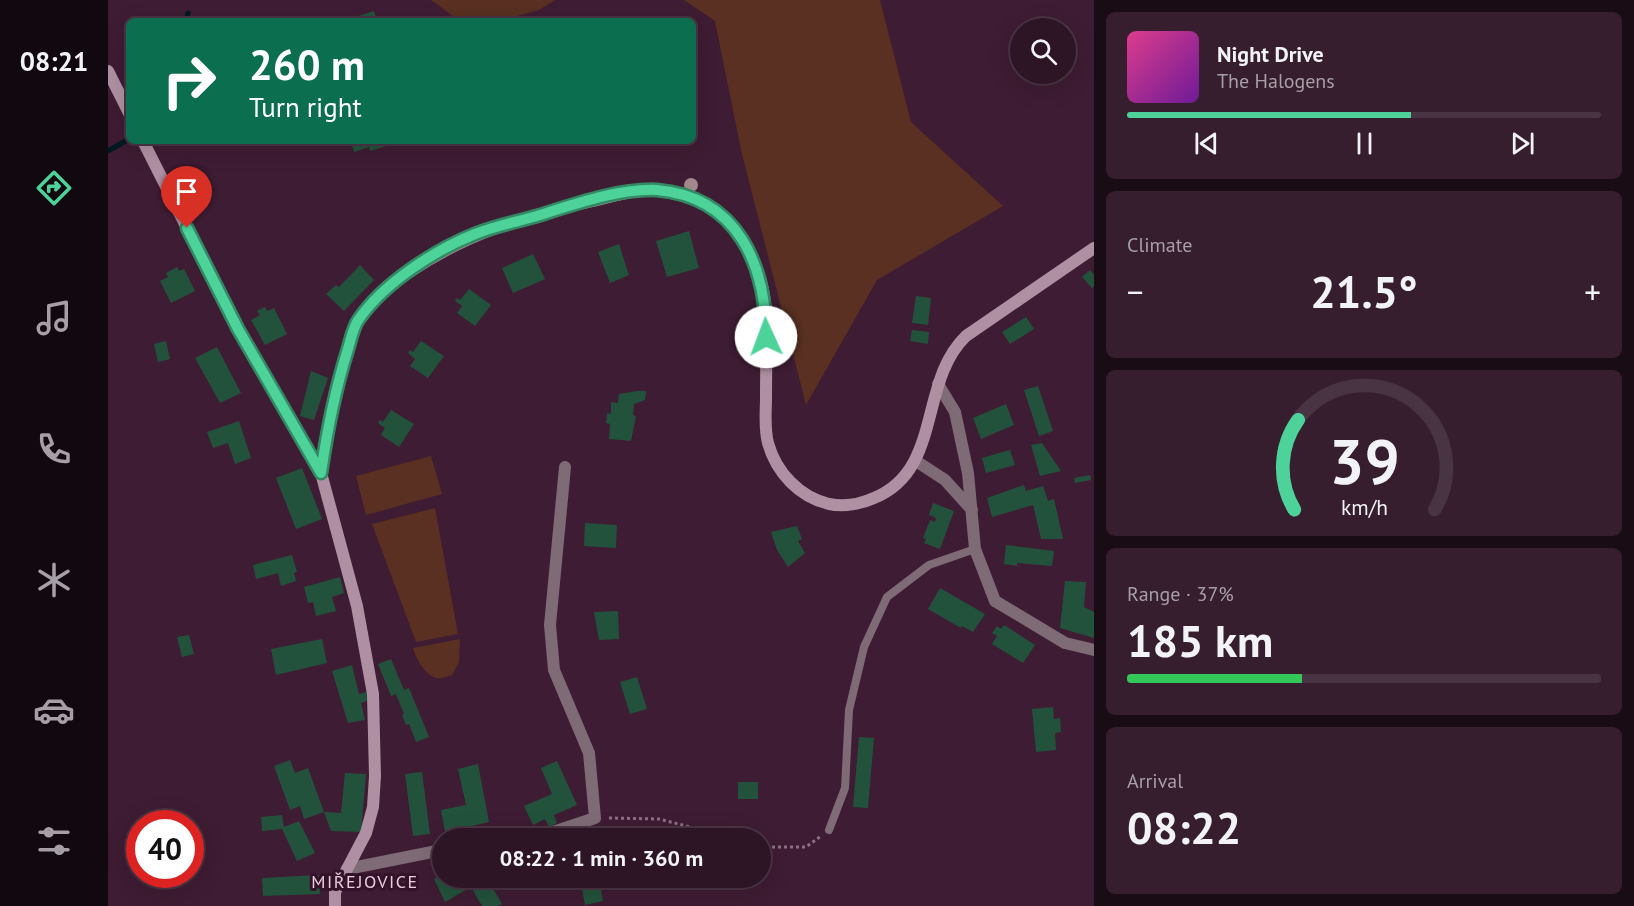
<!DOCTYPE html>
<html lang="en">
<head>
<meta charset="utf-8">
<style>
	:root { --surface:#2e1526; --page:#361e2e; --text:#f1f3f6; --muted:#a79fa7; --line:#493443; --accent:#4dd39a }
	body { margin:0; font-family:"PT Sans",sans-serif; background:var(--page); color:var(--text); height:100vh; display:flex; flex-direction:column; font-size:22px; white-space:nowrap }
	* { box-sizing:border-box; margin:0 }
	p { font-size:20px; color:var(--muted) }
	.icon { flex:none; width:33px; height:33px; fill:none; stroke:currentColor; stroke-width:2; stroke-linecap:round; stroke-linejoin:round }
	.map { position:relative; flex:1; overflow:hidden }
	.side { display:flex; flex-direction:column; gap:12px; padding:12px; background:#190c15; width:540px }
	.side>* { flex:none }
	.guide { position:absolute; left:18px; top:18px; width:570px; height:126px; border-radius:9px; box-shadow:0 6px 24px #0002,0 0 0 2px var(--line); background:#0b6e4f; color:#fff; overflow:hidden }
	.tools { position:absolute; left:902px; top:18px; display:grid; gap:12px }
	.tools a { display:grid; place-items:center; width:66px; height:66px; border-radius:50%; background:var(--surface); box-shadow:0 6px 24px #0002,0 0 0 2px var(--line); font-size:30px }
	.speed { position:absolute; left:18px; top:810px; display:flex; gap:12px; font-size:30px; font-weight:700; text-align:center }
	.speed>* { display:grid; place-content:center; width:78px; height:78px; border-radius:50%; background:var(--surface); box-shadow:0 6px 24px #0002,0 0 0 2px var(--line); line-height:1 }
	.speed .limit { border:9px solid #d22; background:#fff; color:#111 }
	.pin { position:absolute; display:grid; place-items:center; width:51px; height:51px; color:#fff; margin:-62px -26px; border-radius:50% 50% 50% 0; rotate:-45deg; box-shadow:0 0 6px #0007 }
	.pin .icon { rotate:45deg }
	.me { position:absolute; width:66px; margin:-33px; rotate:358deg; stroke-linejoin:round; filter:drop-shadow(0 0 4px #0008) }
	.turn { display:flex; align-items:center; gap:21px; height:126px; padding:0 24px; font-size:27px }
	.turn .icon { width:78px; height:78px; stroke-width:2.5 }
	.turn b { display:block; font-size:42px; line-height:51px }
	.big { font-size:45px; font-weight:600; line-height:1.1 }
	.side .widget { flex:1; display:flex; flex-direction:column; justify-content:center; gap:9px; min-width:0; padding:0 21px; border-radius:9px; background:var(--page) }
	.side .dial { align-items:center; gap:0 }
	.dial svg { height:156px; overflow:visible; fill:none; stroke:var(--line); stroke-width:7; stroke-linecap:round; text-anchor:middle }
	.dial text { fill:var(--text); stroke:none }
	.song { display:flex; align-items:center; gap:18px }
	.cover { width:72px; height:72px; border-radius:9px; background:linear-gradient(135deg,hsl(330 70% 55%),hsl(280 70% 35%)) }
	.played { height:6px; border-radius:3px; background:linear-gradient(90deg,var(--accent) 60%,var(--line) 60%) }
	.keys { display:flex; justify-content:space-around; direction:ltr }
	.heat { display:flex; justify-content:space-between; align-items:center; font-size:33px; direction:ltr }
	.charge { height:9px; border-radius:4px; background:linear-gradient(90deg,#34c759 37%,var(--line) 0) }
	.trip { position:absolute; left:324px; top:828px; width:339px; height:60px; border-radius:30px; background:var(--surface); box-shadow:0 6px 24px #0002,0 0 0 2px var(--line); font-weight:600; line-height:60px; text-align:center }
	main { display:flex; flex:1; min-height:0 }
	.tab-bar { display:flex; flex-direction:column; width:108px; justify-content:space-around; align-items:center; background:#12080f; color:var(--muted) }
	.tab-bar .icon { width:42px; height:42px }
	.tab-bar .current { color:var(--accent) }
	.tab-bar b { font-size:27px; color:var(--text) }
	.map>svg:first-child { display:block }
</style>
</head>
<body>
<main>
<nav class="tab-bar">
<b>08:21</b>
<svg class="icon current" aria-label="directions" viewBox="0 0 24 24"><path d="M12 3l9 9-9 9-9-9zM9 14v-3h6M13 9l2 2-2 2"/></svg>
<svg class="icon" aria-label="music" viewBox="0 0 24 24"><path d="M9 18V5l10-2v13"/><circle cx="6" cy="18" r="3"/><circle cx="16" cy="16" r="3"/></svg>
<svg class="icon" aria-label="phone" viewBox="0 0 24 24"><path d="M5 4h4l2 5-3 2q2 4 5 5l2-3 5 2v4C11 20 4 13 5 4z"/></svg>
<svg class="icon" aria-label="climate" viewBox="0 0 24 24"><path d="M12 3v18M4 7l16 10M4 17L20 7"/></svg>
<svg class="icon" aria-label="car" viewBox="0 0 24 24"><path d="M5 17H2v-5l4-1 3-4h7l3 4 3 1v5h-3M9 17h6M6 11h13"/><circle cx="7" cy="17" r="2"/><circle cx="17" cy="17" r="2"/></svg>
<svg class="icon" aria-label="filters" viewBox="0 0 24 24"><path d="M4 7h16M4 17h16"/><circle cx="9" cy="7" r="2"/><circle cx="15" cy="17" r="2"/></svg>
</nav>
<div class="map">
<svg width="986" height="906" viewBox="0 0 986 906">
	<rect width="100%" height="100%" fill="#3e1c33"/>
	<!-- green -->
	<path fill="#593021" d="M323,0h124l-16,10 -40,11h-12l-33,-4z
		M576,0h196l31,122 92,84 -126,74 -71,125 -65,-255 -26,-129z
		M323,456l11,38 -76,21 -10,-39z
		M327,508l23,126 -42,8 -44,-118z
		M352,639l-1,23 -7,13c-4,1 -11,4 -15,3 -12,-2 -21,-20 -24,-30z"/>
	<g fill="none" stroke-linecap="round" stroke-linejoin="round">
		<!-- stream -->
		<path stroke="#001922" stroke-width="5" d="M78,21l2,-8
			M0,151l21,-12"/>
	</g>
	<!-- building -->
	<path fill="#23523c" d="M266,11l3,10h-24l-1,-3z
		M243,141h48v1l-29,9 -1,-4 -15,5z
		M581,231l10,37 -32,9 -11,-36z
		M511,244l10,31 -19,8 -12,-31z
		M425,254l12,25 -32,14 -11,-25z
		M252,265l14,15 -30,31 -18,-17 10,-9 3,2z
		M69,267l2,4 5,-2 11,22 -24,12 -11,-22 8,-4 -2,-4z
		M982,270l4,5v11l-2,2 -10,-11z
		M361,289l22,16 -16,21 -18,-13 5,-7 -7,-5 2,-3 3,2z
		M808,296l15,2 -3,27 -16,-2z
		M157,307l2,4 7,-3 13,26 -22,11 -14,-25 9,-5 -3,-4z
		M918,317l8,12 -24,15 -8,-12z
		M804,330l17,2 -1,12 -18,-3z
		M58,341l4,18 -12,3 -4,-18z
		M313,341l23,15 -16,22 -18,-12 5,-7 -7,-6 2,-3 3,2z
		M109,347l24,46 -21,10 -25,-45z
		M203,371l17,7 -14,42 -14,-4z
		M930,386l15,45 -14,5 -15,-46z
		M529,391h9l-1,9 -11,4 -1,11 3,1 -5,25 -22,-2 1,-15 -4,-1 1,-10 4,1v-12l7,1 1,-9z
		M898,404l8,21 -33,14 -8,-21z
		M283,410l23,14 -15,23 -18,-12 4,-7 -7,-5 2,-3 3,2z
		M131,421l12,37 -16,6 -7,-21 -15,5 -6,-16z
		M934,443l19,28 -21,5 -9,-31z
		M902,450l5,15 -29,8 -4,-15z
		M194,468l20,51 -26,10 -20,-51z
		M982,475l1,5 -16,3 -1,-5z
		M916,485l2,6 17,-5 5,15 6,-2 9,40h-22l-8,-34 -41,12 -5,-19z
		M825,503l21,8 -14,38 -16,-6 2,-4 -3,-1 7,-18 5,2 1,-4 -7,-3z
		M477,523l32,2 -1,23 -32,-2z
		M689,526l5,13 -4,2 7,12 -17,14 -11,-17 -6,-18z
		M898,545l48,6 -2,15 -35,-3v3l-13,-2z
		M184,555l5,17 -3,1 2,8 -15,5 -3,-13 -22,6 -3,-14z
		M232,577l4,16 -12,4 4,14 -20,5 -3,-14 -5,1 -4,-16z
		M957,581l21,1 -2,25 10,5v26l-34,-10z
		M832,588l45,26 -12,18 -11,-6 -1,2 -33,-19z
		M510,611l1,28 -20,1 -5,-28z
		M896,625l31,20 -12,18 -31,-19 5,-8 -5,-3 5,-7 4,3z
		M81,635l5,19 -12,3 -5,-20z
		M214,639l5,24 -51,12 -5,-26z
		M283,659l13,31 5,-2 20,49 -13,5 -7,-18 -3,1 -4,-10 2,-1 -8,-20 -5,2 -13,-32z
		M244,665l7,29 8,-2 2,8 -8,3 4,17 -17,3 -16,-52z
		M529,677l10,32 -17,5 -10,-32z
		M945,707l1,12 6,-1 1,14 -6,1 1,17 -20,2 -4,-43z
		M751,737l15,1 -6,70 -15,-1z
		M182,760l5,13 13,-5 16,44 -20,7 -4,-13 -10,4 -16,-44z
		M449,761l20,44 -23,10 3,8 -8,4 -4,-8 -12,6 -9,-19 28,-12 -11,-26z
		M370,764l11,58 -44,10 -4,-22 25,-5 -8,-36z
		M314,772l8,62 -17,2 -8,-62z
		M237,773l21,1 -5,58 -30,-1 -7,-19 17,1z
		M630,782h20v17h-20z
		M174,815l2,12 15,-6 16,32 -18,8 -15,-32 -20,2 -1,-14z
		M211,875l1,19 -57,2 -1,-18z
		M334,875v3h50l-4,2 14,24 -5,2h-15l-11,-19 -26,15 -11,-23z
		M472,878h19l4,23 -18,4z"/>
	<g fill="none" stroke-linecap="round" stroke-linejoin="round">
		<!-- path -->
		<path stroke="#8c6f82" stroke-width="3" stroke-dasharray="3 3" stroke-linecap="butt" d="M501,818l50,1 75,19
			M652,847h46l15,-11"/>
		<!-- lane -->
		<path stroke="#7e6b76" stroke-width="8" d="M721,830l16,-42 4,-78 15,-63 23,-50 42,-32 46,-16"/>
		<!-- street -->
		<path stroke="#7e6b76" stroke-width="12" d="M830,384l17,28 13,61 7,76 20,52 70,42 29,7
			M808,461l29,19 27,30
			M427,838l60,-20 -6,-65 -35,-83 -4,-45 15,-158
			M239,869l95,-19"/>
		<!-- secondary -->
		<path stroke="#ae90a2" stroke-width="12" d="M0,71l21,42
			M35,141l95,188 83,144 36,133 16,88 2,82 -2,31 -7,26 -31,59v14
			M213,473c6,-42 13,-82 26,-122 4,-10 6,-24 12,-32 13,-19 31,-34 49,-46 57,-39 118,-58 185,-72 20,-5 40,-11 61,-11 68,1 111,64 112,127 1,27 0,54 0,80 0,15 -2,31 2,46 8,29 31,54 61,61 15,3 32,0 45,-6 69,-28 44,-116 92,-162l128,-88"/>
	</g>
	<!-- trees -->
	<circle fill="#a2878d" cx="583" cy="185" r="7"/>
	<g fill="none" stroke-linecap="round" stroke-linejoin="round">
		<defs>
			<path id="route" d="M79,228l51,101 83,144c6,-42 14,-83 27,-124 3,-10 5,-22 11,-30 25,-36 76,-69 116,-85 20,-8 41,-12 62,-18 35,-11 83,-28 120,-26 81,7 109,75 109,147"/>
		</defs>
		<!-- route casing -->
		<use href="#route" stroke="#328964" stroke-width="15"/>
		<!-- route -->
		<use href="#route" stroke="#4dd39a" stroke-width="10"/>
	</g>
	<g text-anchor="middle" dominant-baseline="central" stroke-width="6" stroke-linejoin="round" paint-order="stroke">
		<!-- quarter labels -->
		<g font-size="18" letter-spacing="1.5" fill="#e5cddb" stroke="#341229">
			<text x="257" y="881">MIŘEJOVICE</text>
		</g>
	</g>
</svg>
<div class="tools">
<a><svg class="icon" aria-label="search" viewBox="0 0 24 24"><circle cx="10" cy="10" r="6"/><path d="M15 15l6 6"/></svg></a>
</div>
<div class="speed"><div class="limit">40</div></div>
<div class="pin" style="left:79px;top:228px;background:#d93025"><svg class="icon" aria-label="arrive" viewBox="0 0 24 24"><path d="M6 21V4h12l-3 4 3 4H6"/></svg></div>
<svg class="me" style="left:658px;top:337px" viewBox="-20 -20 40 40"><circle r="19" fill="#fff"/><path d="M0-13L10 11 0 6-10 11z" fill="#4dd39a"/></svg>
<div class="trip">08:22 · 1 min · 360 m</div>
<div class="guide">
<div class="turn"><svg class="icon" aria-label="right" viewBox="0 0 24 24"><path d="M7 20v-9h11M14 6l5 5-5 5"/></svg><div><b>260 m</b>Turn right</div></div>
</div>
</div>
<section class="side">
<div class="widget">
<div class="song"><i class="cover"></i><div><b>Night Drive</b><p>The Halogens</p></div></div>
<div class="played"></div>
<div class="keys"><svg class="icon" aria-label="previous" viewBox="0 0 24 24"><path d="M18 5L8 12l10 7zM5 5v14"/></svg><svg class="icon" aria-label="pause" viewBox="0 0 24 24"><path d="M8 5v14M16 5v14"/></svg><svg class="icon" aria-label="next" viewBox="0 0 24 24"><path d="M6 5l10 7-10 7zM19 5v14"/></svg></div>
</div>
<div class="widget"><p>Climate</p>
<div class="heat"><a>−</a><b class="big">21.5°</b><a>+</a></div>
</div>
<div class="widget dial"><svg viewBox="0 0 100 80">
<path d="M14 69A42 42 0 1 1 86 69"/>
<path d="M14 69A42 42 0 0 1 16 23" stroke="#4dd39a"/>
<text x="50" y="56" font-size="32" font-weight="700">39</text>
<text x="50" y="72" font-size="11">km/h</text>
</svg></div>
<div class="widget"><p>Range · 37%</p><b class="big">185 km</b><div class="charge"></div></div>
<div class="widget"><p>Arrival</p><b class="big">08:22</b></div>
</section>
</main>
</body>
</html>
